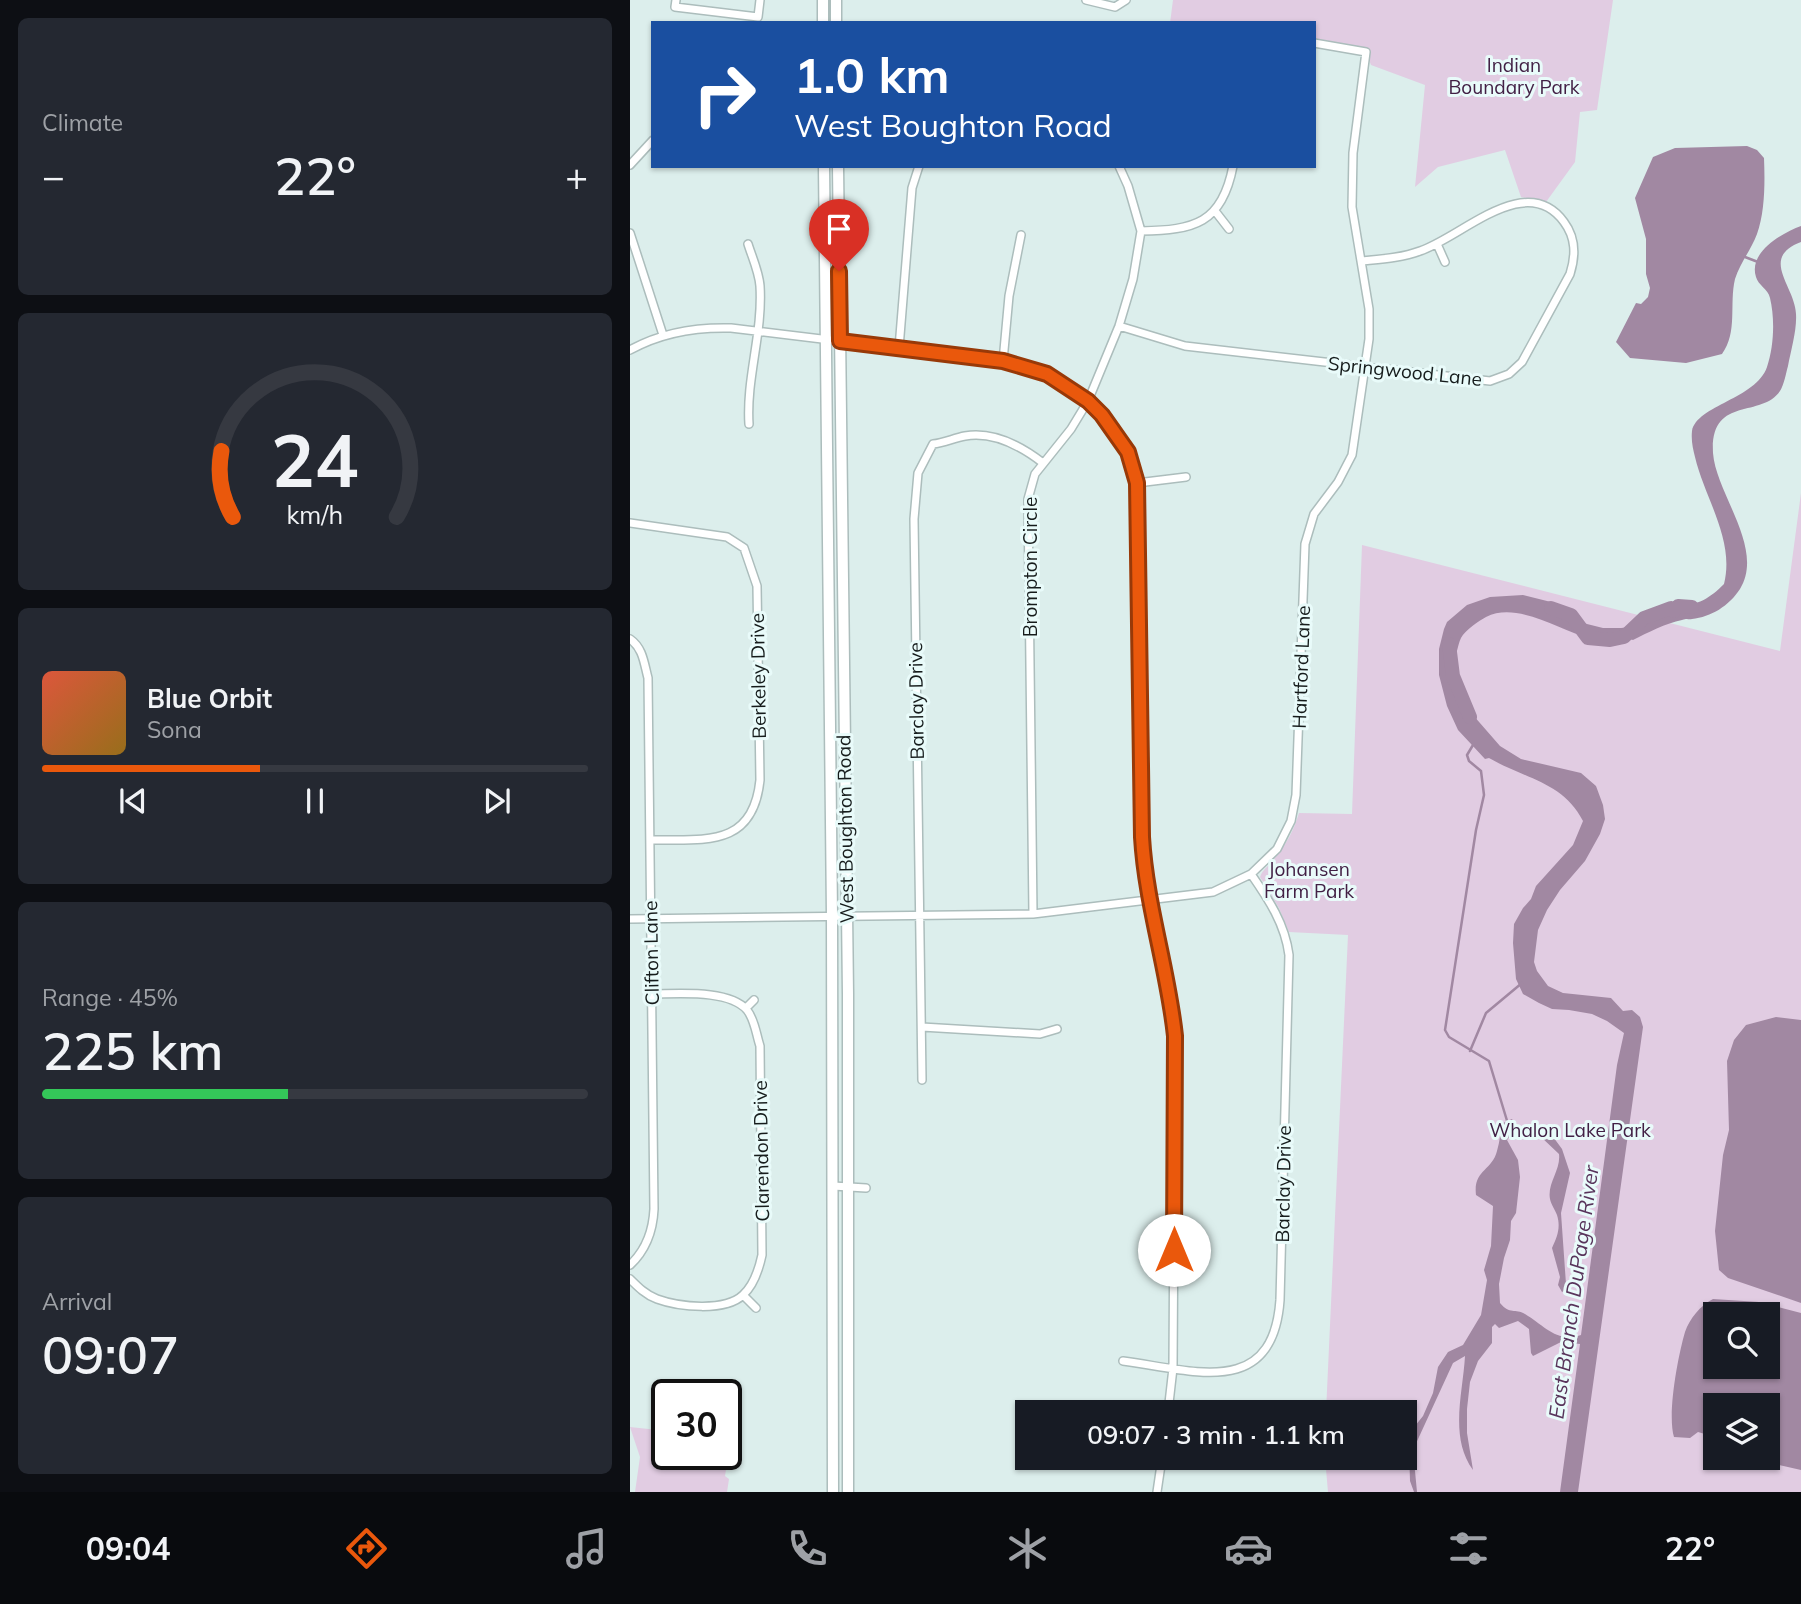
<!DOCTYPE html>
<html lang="en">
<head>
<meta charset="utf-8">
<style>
	:root { --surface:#171b24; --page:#242831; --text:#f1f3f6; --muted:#9ea1a6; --line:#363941; --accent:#ea580c }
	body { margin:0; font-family:Mulish,sans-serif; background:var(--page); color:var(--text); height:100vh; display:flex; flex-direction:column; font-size:26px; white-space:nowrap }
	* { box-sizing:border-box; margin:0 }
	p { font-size:23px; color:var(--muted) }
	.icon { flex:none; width:38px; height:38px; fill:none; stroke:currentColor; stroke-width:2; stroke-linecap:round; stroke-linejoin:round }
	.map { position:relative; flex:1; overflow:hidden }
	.sheet { display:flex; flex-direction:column; gap:18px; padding:18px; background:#0d0f14; width:630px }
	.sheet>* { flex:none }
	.guide { position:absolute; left:21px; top:21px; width:665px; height:147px; border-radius:0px; box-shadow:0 2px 5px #0004; background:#1a4fa0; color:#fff; overflow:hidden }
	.tools { position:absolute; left:1073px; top:1302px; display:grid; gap:14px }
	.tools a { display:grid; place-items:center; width:77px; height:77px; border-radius:0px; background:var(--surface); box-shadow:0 2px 5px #0004; font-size:35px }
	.speed { position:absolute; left:21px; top:1379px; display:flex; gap:14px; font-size:35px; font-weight:700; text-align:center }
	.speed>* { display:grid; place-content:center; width:91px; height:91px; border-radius:50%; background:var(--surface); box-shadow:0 2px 5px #0004; line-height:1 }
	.speed .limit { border:4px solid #111; border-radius:10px; background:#fff; color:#111 }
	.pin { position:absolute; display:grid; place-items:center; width:60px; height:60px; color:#fff; margin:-72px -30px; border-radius:50% 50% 50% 0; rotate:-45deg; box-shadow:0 0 7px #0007 }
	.pin .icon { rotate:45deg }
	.me { position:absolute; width:77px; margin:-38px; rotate:0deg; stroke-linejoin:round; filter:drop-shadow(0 0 5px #0008) }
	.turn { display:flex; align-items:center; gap:24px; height:147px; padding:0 28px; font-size:32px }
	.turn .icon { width:91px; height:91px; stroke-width:2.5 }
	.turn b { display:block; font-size:49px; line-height:60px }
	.big { font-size:52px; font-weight:600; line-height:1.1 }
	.sheet .widget { flex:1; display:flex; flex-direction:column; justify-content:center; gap:10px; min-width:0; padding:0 24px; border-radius:10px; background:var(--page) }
	.sheet .dial { align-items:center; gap:0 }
	.dial svg { height:182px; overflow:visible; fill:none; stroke:var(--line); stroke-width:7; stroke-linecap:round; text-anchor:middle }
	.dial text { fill:var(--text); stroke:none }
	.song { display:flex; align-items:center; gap:21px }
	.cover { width:84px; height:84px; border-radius:10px; background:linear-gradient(135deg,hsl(10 70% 55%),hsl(40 70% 35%)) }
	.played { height:7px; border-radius:4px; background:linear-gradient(90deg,var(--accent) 40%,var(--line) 40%) }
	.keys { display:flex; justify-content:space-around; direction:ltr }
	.heat { display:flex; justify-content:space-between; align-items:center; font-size:38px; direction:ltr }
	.charge { height:10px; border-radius:5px; background:linear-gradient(90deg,#34c759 45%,var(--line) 0) }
	.trip { position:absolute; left:385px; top:1400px; width:402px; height:70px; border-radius:0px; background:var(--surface); box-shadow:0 2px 5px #0004; font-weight:600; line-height:70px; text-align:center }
	.menu { display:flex; height:112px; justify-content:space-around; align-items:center; background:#090b0e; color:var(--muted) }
	.menu .icon { width:49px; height:49px }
	.menu .active { color:var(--accent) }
	.menu b { font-size:32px; color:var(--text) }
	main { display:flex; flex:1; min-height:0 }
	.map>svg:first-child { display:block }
</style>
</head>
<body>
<main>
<section class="sheet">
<div class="widget"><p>Climate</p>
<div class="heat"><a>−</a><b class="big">22°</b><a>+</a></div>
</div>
<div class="widget dial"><svg viewBox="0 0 100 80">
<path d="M14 69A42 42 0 1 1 86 69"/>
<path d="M14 69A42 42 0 0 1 9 40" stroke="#ea580c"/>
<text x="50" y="56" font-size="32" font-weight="700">24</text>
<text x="50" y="72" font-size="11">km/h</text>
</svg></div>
<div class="widget">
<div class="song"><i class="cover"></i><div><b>Blue Orbit</b><p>Sona</p></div></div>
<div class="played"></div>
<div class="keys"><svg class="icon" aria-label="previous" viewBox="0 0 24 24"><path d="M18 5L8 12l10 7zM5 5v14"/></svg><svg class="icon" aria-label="pause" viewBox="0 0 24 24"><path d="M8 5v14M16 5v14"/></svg><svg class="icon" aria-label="next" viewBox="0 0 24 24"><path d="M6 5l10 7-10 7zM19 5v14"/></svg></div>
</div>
<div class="widget"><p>Range · 45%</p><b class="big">225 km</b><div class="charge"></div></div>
<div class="widget"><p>Arrival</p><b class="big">09:07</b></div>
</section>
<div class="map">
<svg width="1171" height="1492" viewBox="0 0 1171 1492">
	<rect width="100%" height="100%" fill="#dceeec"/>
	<!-- green -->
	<path fill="#e1cce2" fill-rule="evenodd" d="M543,0h440l-16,110 -17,2 -5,50 -29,40 -25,-5 -16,-47 -67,17 -23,20 10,-102 -54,-20 -5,-13 -52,-9v-20h-144z
		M1171,493v999h-473l-3,-34h80v-46h-79l22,-477 -59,-3 -10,-24 -19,-31c3,-8 9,-11 14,-18 12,-14 20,-29 25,-46l53,1 10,-269 418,106zM1085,1314h53v53h-53zM1085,1405h53v53h-53z
		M0,1427l37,4v23h59v-16l5,1 -6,37 4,3 -2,13h-92l5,-35z"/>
	<!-- water -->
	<path fill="#a188a2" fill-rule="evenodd" d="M1117,146l10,4 7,8c1,24 1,54 -7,76 -6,16 -17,29 -22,45 -6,25 3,53 -13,75l-36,9 -56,-5 -14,-16 20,-39 5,1 7,-7 2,-9 -4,-14v-35l-11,-41 18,-41 22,-9z
		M1171,226v16c-42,16 -6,44 -5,72 1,16 -5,36 -8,52 -2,7 -4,19 -8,25 -19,28 -70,4 -67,62 3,41 52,95 27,136 -11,17 -29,28 -48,30 -7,1 -3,-1 -10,1 -16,3 -35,13 -49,20 -13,-5 -28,1 -43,-2 -31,-7 -72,-37 -104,-21 -7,4 -21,13 -25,21 -4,8 -3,18 -11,24l16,45 34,39 21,13 60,14 15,13 7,19 2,14 -5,15 -15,27 -25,29 -13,20 -9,20 -4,32 3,9 11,15 15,7 48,5 12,13 9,-1 8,7 3,10 -65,465h-18l20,-148 -19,-2 -28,14 -2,-3 -2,-24 -11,-8 -19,7 -4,-4 -3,3v16l-14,18 -8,21 -3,27v24l6,37c-24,-33 -10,-77 -8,-114l-12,7 -40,87 4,42h-3l-4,-11 -1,-33 6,-22 8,-10 10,-23 5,-26 10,-15 15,-7 18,-30 6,-35 -3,-10 7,-24 2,-40 -17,-11c-3,-25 16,-24 21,-44 3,-10 3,-19 6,-28l9,-4 5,10 34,5 11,15 8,24 -9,40 5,71 -2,7 -2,1 -4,-7 2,-8 -8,-29c5,-11 9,-20 5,-33 -2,-5 -6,-11 -7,-16 -3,-16 11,-29 9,-45l-19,-18 -28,-2 -5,6 11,20 2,17 -4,36 -5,8 -1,19 -6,18 -5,26 1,19c10,12 15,5 25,11 20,12 31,29 56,21l36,-270 7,-32 -17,-12 -15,-7 -23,-4 -17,-1 -13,-6 -16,-9 -7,-15 -3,-36 1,-19 9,-16 8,-9 5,-13 37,-41 10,-24c-20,-39 -58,-42 -94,-63l-4,1 -27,-29 -11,-24 -8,-31v-26l5,-20 3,-7 20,-17 23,-8 33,-2 28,7 17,13 15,8 20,5h18l9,-1 14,-9 27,-10 3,3 4,-5c21,-1 32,-8 46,-22 11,-44 -19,-85 -29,-127 -2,-8 -4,-16 -3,-26 5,-26 64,-32 75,-64 7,-21 8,-48 3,-69 -2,-9 -12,-13 -14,-21 -8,-25 26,-44 45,-51z
		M1146,1017l25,3v283l-73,-25 -9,-8 -4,-39 8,-76 6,-25 -2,-69 7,-21 12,-15z
		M1083,1299l46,3 42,11v157l-53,-12h20v-53h-53v32l-17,-5 -8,6 -16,-1c-7,-23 4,-81 11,-105 5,-14 15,-26 28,-33zM1138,1314v53h-53v-53z"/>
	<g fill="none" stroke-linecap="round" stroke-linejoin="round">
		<!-- stream -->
		<path stroke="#a188a2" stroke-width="2.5" d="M1115,257l13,5
			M843,745l-6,10 2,6 12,10 3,24 -8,35 -31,200 4,7 40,24 19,63
			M840,1051l16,-38 36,-30"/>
		<!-- river -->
		<path stroke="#a188a2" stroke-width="14" d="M921,608l20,7 17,23 22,2 14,-3 20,-19 27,-10 3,3 4,-5 14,1
			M819,644l4,32 17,41"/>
		<defs>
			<path id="street" d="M46,0l-1,7 83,10 2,-17
				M456,0l29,7 11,-7
				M0,165l23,-25
				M585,211l14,18
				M511,231c53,-1 81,-7 92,-65
				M0,233l33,102
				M118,244c4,13 11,28 12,42 3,47 -14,92 -11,138
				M807,244l8,18
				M489,326l66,20 305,35 19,-7 13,-12 48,-88c6,-19 6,-36 -6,-52 -38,-52 -102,15 -144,29 -19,7 -39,8 -59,10
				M269,348l13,-160 7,-22
				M0,350c32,-18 65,-23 101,-22l272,33 44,13 41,27 14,14 26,37 9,31 6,369c5,62 26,122 32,184l-2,332 -5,44
				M373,361l6,-65 12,-61
				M507,483l49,-6
				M0,523l97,14 17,11 13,38 3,194c-7,69 -57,59 -110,60
				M0,639c13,9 14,24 18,39l6,531c-1,21 -8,41 -24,56
				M403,914l-5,-415 7,-25 36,-45 17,-28 31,-75 14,-47 8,-48 -13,-45 -9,-20
				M0,919l403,-5 180,-22 38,-18 26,-25 14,-28 5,-26 9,-251 9,-30 24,-32 14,-27 17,-116v-30l-17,-102 1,-54 13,-101 -52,-9
				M116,1008l8,-8
				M292,1027l118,7 17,-5
				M292,1080l-8,-561 4,-46 15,-29c11,-1 21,-6 32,-8 29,-5 56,10 78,27
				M203,1186l33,2
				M0,1279c8,8 16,16 27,20 22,8 68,13 86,-4 11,-10 16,-26 19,-40l-2,-209c-4,-12 -5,-26 -13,-36 -18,-21 -70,-16 -95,-16
				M113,1295l13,13
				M493,1361c69,9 150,39 157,-61l9,-345c-4,-31 -20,-55 -38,-81
				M527,1492l5,-34"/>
			<path id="secondary" d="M193,0v23
				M206,23v-23
				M194,166l8,749 1,577
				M208,166l10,828v498"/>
		</defs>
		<!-- street casing -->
		<use href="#street" stroke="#acbdbc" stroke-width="10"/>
		<!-- secondary casing -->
		<use href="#secondary" stroke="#acbdbc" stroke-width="13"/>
		<!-- street -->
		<use href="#street" stroke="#fff" stroke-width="7"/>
		<!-- secondary -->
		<use href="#secondary" stroke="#fff" stroke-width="10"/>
	</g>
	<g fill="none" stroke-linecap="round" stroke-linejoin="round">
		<defs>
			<path id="route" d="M209,271l1,70 163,20 44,13 41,27 14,14 26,37 9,31 5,354c4,68 26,132 33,199l-1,214"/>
		</defs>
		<!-- route casing -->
		<use href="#route" stroke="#983908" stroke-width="18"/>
		<!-- route -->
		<use href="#route" stroke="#ea580c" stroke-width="12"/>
	</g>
	<g text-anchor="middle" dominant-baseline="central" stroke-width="6" stroke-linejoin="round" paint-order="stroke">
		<!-- park labels -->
		<g font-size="19" fill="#422045" stroke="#e9fbfa">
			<text x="884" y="65">Indian<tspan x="884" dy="22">Boundary Park</tspan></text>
			<text x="679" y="869">Johansen<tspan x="679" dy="22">Farm Park</tspan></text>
			<text x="940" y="1130">Whalon Lake Park</text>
		</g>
		<!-- street labels -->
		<g font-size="19" fill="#161c1c" stroke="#e9fbfa">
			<text transform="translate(775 371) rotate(6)">Springwood Lane</text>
			<text transform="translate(400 567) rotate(-90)">Brompton Circle</text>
			<text transform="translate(671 667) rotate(-88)">Hartford Lane</text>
			<text transform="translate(128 676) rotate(-91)">Berkeley Drive</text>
			<text transform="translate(286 701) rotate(-91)">Barclay Drive</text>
			<text transform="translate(215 829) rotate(-91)">West Boughton Road</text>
			<text transform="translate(21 953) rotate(-91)">Clifton Lane</text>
			<text transform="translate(131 1151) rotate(-91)">Clarendon Drive</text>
			<text transform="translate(653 1184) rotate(-89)">Barclay Drive</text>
		</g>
		<!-- water labels -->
		<g font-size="21" font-style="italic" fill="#58345b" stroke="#e9fbfa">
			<text transform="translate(943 1292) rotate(-82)">East Branch DuPage River</text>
		</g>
	</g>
</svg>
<div class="tools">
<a><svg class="icon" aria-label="search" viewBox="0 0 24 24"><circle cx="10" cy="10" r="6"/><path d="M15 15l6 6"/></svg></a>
<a><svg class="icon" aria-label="layers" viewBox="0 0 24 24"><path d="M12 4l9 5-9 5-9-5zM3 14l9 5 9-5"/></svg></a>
</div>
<div class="speed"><div class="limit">30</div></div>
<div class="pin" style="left:209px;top:271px;background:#d93025"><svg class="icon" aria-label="arrive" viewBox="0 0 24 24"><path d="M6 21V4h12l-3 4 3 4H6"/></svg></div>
<svg class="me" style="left:544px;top:1250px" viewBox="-20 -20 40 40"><circle r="19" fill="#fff"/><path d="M0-13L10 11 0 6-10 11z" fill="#ea580c"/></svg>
<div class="trip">09:07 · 3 min · 1.1 km</div>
<div class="guide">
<div class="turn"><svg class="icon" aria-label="right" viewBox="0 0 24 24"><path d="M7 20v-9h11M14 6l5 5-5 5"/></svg><div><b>1.0 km</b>West Boughton Road</div></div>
</div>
</div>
</main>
<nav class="menu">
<b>09:04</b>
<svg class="icon active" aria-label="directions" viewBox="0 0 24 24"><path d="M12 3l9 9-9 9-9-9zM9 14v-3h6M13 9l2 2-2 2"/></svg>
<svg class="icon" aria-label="music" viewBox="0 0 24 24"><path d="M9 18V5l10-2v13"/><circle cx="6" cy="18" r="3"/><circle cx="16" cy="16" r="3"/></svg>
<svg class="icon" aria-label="phone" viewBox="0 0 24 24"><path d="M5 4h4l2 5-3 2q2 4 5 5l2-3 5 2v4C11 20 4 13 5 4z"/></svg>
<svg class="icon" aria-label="climate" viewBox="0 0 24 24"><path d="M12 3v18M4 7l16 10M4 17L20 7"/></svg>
<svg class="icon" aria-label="car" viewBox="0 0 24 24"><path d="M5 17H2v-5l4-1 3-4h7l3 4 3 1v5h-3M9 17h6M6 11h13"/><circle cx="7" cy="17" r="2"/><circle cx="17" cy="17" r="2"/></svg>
<svg class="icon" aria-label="filters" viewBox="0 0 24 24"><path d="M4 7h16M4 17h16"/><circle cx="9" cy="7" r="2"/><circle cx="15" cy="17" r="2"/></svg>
<b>22°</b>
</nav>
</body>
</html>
